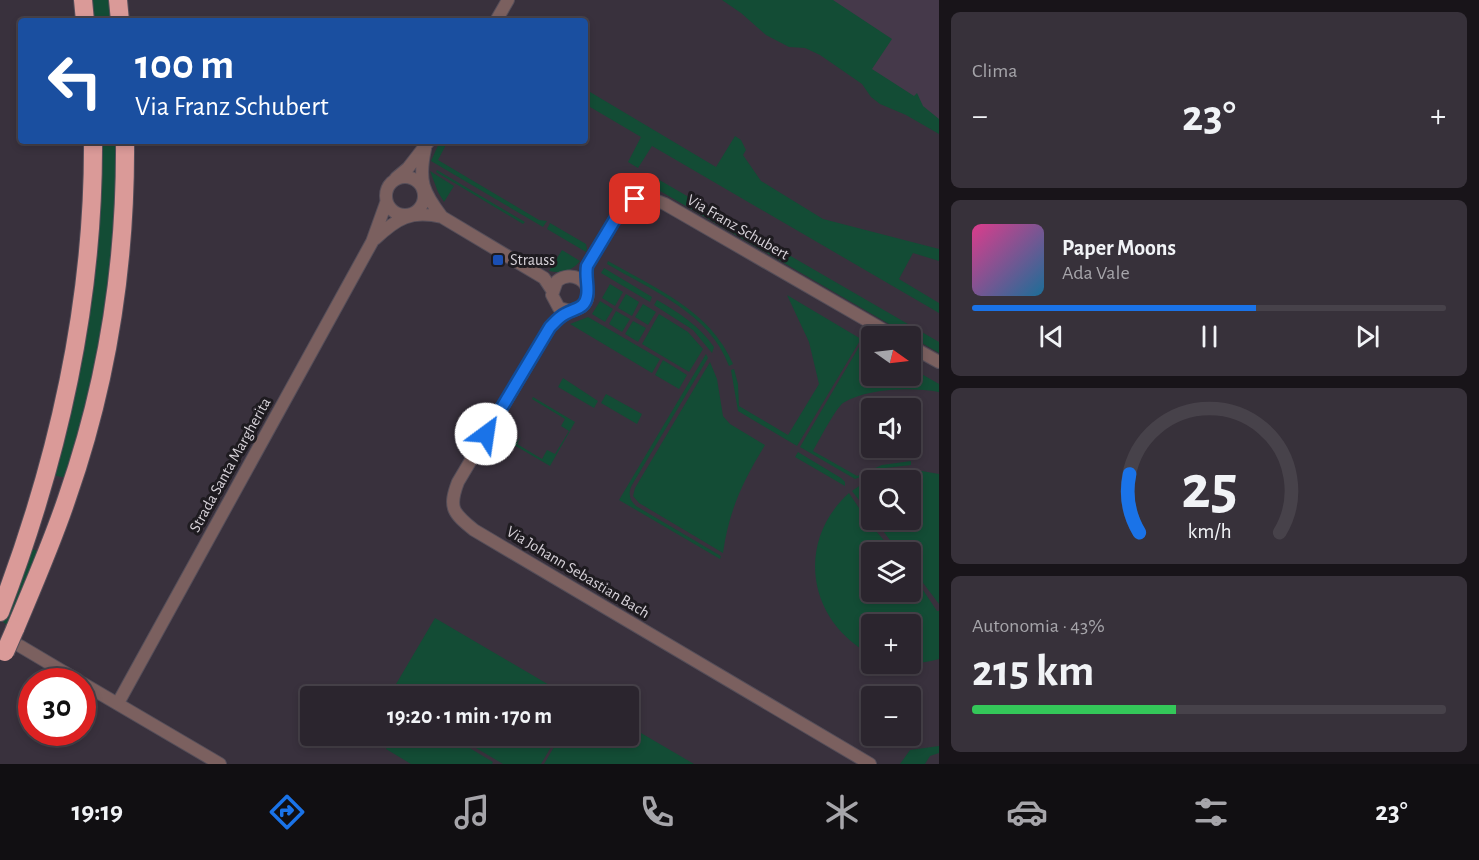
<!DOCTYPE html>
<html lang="it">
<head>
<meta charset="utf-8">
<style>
	:root { --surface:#2b252e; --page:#37313a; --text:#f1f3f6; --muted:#a6a5aa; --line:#47424a; --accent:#1a73e8 }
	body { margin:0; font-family:"Alegreya Sans",sans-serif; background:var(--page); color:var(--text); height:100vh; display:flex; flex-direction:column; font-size:22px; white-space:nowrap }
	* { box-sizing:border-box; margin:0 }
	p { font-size:20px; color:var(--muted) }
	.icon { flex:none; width:33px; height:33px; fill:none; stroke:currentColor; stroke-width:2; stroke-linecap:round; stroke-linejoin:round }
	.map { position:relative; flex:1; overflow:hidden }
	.drawer { display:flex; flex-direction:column; gap:12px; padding:12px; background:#181419; width:540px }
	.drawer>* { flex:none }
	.banner { position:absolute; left:18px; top:18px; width:570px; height:126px; border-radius:6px; box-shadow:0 3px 9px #0003,0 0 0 2px var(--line); background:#1a4fa0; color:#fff; overflow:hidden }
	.needle { width:39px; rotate:104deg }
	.fabs { position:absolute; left:861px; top:326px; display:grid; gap:12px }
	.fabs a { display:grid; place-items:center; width:60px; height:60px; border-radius:6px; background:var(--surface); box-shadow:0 3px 9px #0003,0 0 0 2px var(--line); font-size:30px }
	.speed { position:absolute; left:18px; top:668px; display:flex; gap:12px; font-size:30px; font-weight:700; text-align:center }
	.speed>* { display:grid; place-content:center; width:78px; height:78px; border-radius:50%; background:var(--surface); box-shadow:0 3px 9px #0003,0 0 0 2px var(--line); line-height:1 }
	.speed .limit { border:9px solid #d22; background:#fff; color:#111 }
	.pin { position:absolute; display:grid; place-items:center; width:51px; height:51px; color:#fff; margin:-26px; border-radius:12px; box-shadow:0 3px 9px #0006 }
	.me { position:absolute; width:66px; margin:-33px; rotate:31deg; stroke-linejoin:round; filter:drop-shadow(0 0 4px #0008) }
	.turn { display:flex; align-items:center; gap:21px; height:126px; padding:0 18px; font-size:27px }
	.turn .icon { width:78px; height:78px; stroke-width:2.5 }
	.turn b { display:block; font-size:42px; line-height:51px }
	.big { font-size:45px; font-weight:600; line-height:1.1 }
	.drawer .card { flex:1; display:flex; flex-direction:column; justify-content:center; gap:9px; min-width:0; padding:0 21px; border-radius:9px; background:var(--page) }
	.drawer .dial { align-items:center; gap:0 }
	.dial svg { height:156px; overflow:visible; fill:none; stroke:var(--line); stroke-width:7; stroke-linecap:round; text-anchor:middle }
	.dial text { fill:var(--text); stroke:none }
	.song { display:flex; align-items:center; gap:18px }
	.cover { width:72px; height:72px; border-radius:9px; background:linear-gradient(135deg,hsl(330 70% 55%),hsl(200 70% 35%)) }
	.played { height:6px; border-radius:3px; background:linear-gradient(90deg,var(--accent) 60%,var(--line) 60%) }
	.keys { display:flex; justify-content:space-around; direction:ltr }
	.heat { display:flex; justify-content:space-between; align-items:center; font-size:33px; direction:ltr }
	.charge { height:9px; border-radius:4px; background:linear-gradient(90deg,#34c759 43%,var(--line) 0) }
	.trip { position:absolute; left:300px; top:686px; width:339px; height:60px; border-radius:6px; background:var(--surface); box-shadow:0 3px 9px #0003,0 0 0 2px var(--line); font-weight:600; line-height:60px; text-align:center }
	.menu { display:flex; height:96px; justify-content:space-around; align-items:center; background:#110f12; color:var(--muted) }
	.menu .icon { width:42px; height:42px }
	.menu .current { color:var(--accent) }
	.menu b { font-size:27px; color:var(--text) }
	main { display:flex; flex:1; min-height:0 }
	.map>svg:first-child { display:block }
</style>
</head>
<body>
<main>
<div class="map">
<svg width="939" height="764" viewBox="0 0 939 764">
	<rect width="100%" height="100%" fill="#39313d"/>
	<!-- built -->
	<path fill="#45394a" d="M751,0h188v124z"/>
	<!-- green -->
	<path fill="#134c35" d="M91,0h20l2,21h-21z
		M722,0h111l59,39 -20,30 42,27 3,-3 6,13 16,13v15l-33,-19 -26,-11 -9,-7 -9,-13 -42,-29 -15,-7 -16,-1 -23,-12 -25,-22z
		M585,89l131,78 19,-31 6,4 5,10 -3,5 18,26 62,38 116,30v12l-26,-8 -14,26 40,24v10l-287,-167 -14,22 -10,-6 13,-25 -56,-33z
		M100,141h19l-2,67 -16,139 -34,131 -15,-3z
		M440,141h8l-10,19 101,60 8,1 -4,6 -112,-66z
		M437,170l88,52 -2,2 -87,-52z
		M430,171l24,15 -10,16 -6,-10z
		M649,174l290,168v11l-279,-162c-24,-7 -28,2 -45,11 11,-17 23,-10 34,-28z
		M550,223l36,21 1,5 -1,3 -39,-23z
		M562,250l18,11c-8,10 -19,13 -31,10z
		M608,261c47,27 103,50 125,103l-4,2c-19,-53 -78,-76 -122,-102z
		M604,268l48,29 -2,5 -49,-29z
		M610,284l13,8 -8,14 -13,-8z
		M626,294l13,8 -7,14 -14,-8z
		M787,295l74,44 -64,107 -59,-35 -7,-41 3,-1 4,15 1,22 49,29 31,-51 -10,-42z
		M657,300c22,13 42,25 57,47l-2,6 -19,-23 -39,-25z
		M600,301l13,8 -8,13 -13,-8z
		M643,304l13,8 -8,13 -13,-8z
		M616,311l14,8 -8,13 -13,-8z
		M659,314l29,18 15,17 -14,23 -47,-28z
		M588,317l72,42 -8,14 -82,-49z
		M633,321l13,7 -8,14 -13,-8z
		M863,340l8,5 1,30h38l1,-7 28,16v8c-27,-5 -72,-4 -96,11 -7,5 -25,39 -30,48l44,25 25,-11 29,-4v4l-26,3 -30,11 -55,-32z
		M706,354l2,4 -76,127c-4,8 -3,15 4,21l85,50 -1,3 -101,-59z
		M663,360l24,15 -8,14 -24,-14z
		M710,362l7,17 6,37 7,8 35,21c-22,36 -36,65 -42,108l-84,-50 -6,-7 2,-8z
		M563,378l35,23 -4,7 -36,-21z
		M606,394l36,20 -5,10 -36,-21z
		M533,397l42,25 -25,44 -36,-21 7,-8 -4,7 25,15 5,-9 8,4 14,-23 -8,-5 4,-7 -33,-20z
		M798,452l43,26 4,4v4l-50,-29z
		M916,470l23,4v130l-28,-37 -1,-15h-11l-25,-33h36v-39h-38l-1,36 -19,-25c19,-14 40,-21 64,-21z
		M849,493l16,24 2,-1 10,14 -1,1 18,21h-22v39h38l1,-18 8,14h2l16,24h2v48c-11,3 -22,5 -34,4h5v-39h-38l-2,30c-62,-33 -75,-112 -21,-161z
		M30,548l10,4 -31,74 -6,-4z
		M435,618l133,78h-179z
		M629,726l65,38h-150l17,-29h67z
		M394,735h54l45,27 -1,2h-81l-25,-15z
		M454,735h104l-17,29h-38z
		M939,746v7l-9,3 -5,8h-25l10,-14z"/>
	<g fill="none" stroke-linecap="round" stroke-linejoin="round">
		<defs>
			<path id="minor" d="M496,21l12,-21
				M425,149c-7,32 -2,43 17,68
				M386 196a19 19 0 1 1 38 0a19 19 0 1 1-38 0Z
				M396,178l12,-10 21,-27
				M375,239c22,-21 36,-29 67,-22l102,61 8,12
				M586,285l1,-19 33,-55 7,-7 8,-5 12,-2 18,7 229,132
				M571,311l-12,-3 -7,-13 5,-14c14,-11 35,-1 30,18 -4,11 -14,10 -23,15 -5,4 -9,9 -14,13l-92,155c-10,26 -5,31 16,48l396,234
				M910,346l29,16
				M20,646l59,35
				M82,683l138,81
				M118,703l254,-461 14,-39"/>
			<path id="highway" d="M83,0l2,21
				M118,0l2,21
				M0,612c58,-151 94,-309 93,-471
				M15,629c18,-43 37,-86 52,-131 40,-114 59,-236 58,-357"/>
		</defs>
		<!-- minor casing -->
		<use href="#minor" stroke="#554e59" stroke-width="14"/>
		<!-- highway casing -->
		<use href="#highway" stroke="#554e59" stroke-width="20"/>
		<!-- minor -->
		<use href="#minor" stroke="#7b605f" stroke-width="12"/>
		<!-- highway -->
		<use href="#highway" stroke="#da9a98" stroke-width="18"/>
		<defs>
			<path id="highway-bridge" d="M5,652l10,-23"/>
		</defs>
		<!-- highway-bridge casing -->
		<use href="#highway-bridge" stroke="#554e59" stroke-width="20" stroke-linecap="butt"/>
		<!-- highway-bridge -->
		<use href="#highway-bridge" stroke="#da9a98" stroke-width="18"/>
	</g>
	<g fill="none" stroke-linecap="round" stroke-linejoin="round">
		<defs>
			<path id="route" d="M486,434l64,-107c5,-5 9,-10 15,-13 10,-6 20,-5 22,-18 2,-9 -2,-19 0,-30l33,-55 7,-7 8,-5"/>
		</defs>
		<!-- route casing -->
		<use href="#route" stroke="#114b97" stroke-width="15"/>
		<!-- route -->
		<use href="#route" stroke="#1a73e8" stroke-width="10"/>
	</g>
	<!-- markers -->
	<rect fill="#1a4fb4" stroke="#1e1b20" stroke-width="2" x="492" y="254" width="12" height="12" rx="3"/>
	<g text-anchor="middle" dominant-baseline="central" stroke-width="6" stroke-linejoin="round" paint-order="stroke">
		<!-- street labels -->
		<g font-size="16" fill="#d7d2d9" stroke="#1e1b20">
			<text transform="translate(738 227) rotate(30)">Via Franz Schubert</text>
			<text transform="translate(230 465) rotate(-61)">Strada Santa Margherita</text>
			<text transform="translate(578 572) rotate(31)">Via Johann Sebastian Bach</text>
		</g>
		<!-- poi labels -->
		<g font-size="16" fill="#d7d2d9" stroke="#1e1b20" text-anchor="start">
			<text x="510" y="260">Strauss</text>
		</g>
	</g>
</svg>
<div class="fabs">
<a><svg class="needle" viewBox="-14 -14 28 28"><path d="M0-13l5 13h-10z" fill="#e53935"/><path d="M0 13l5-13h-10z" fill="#a6a5aa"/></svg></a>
<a><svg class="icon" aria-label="sound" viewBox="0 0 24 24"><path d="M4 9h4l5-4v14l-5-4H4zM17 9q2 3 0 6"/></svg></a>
<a><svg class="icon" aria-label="search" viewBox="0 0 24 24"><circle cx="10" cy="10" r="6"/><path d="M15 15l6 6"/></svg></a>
<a><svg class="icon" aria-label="layers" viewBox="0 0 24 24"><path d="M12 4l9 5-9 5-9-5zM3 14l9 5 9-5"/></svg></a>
<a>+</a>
<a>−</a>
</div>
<div class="speed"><div class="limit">30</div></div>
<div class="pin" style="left:635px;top:199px;background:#d93025"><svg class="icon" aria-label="arrive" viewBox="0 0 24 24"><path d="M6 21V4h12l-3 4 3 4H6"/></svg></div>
<svg class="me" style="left:486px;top:434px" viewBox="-20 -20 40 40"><circle r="19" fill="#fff"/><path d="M0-13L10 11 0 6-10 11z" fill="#1a73e8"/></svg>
<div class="trip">19:20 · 1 min · 170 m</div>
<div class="banner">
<div class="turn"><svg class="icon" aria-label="left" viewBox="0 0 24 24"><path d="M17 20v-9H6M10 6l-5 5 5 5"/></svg><div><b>100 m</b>Via Franz Schubert</div></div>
</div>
</div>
<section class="drawer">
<div class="card"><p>Clima</p>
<div class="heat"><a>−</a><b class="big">23°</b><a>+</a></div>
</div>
<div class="card">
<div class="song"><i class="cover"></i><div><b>Paper Moons</b><p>Ada Vale</p></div></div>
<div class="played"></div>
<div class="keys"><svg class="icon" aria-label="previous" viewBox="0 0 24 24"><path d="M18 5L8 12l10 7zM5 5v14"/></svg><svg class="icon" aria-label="pause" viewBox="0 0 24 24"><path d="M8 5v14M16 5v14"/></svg><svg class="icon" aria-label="next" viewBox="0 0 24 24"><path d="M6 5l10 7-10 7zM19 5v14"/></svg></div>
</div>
<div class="card dial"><svg viewBox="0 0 100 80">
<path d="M14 69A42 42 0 1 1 86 69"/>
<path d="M14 69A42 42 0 0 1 9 39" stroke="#1a73e8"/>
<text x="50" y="56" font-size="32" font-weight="700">25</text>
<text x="50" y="72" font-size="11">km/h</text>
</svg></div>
<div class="card"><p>Autonomia · 43%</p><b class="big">215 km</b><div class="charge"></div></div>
</section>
</main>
<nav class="menu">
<b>19:19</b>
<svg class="icon current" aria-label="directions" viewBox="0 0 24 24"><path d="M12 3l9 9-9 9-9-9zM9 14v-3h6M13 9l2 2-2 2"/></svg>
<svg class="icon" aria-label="music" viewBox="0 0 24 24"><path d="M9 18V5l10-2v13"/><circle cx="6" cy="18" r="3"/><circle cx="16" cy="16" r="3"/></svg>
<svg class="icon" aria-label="phone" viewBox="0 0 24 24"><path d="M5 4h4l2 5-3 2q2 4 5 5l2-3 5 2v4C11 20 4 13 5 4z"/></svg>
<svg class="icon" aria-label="climate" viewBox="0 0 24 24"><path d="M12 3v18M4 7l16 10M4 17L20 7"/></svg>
<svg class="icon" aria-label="car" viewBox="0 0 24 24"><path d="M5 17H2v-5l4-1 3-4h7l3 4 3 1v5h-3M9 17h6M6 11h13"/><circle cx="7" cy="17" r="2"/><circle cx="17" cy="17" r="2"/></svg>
<svg class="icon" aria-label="filters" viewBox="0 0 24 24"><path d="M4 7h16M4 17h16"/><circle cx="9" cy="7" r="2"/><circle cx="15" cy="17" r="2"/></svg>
<b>23°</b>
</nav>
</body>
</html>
